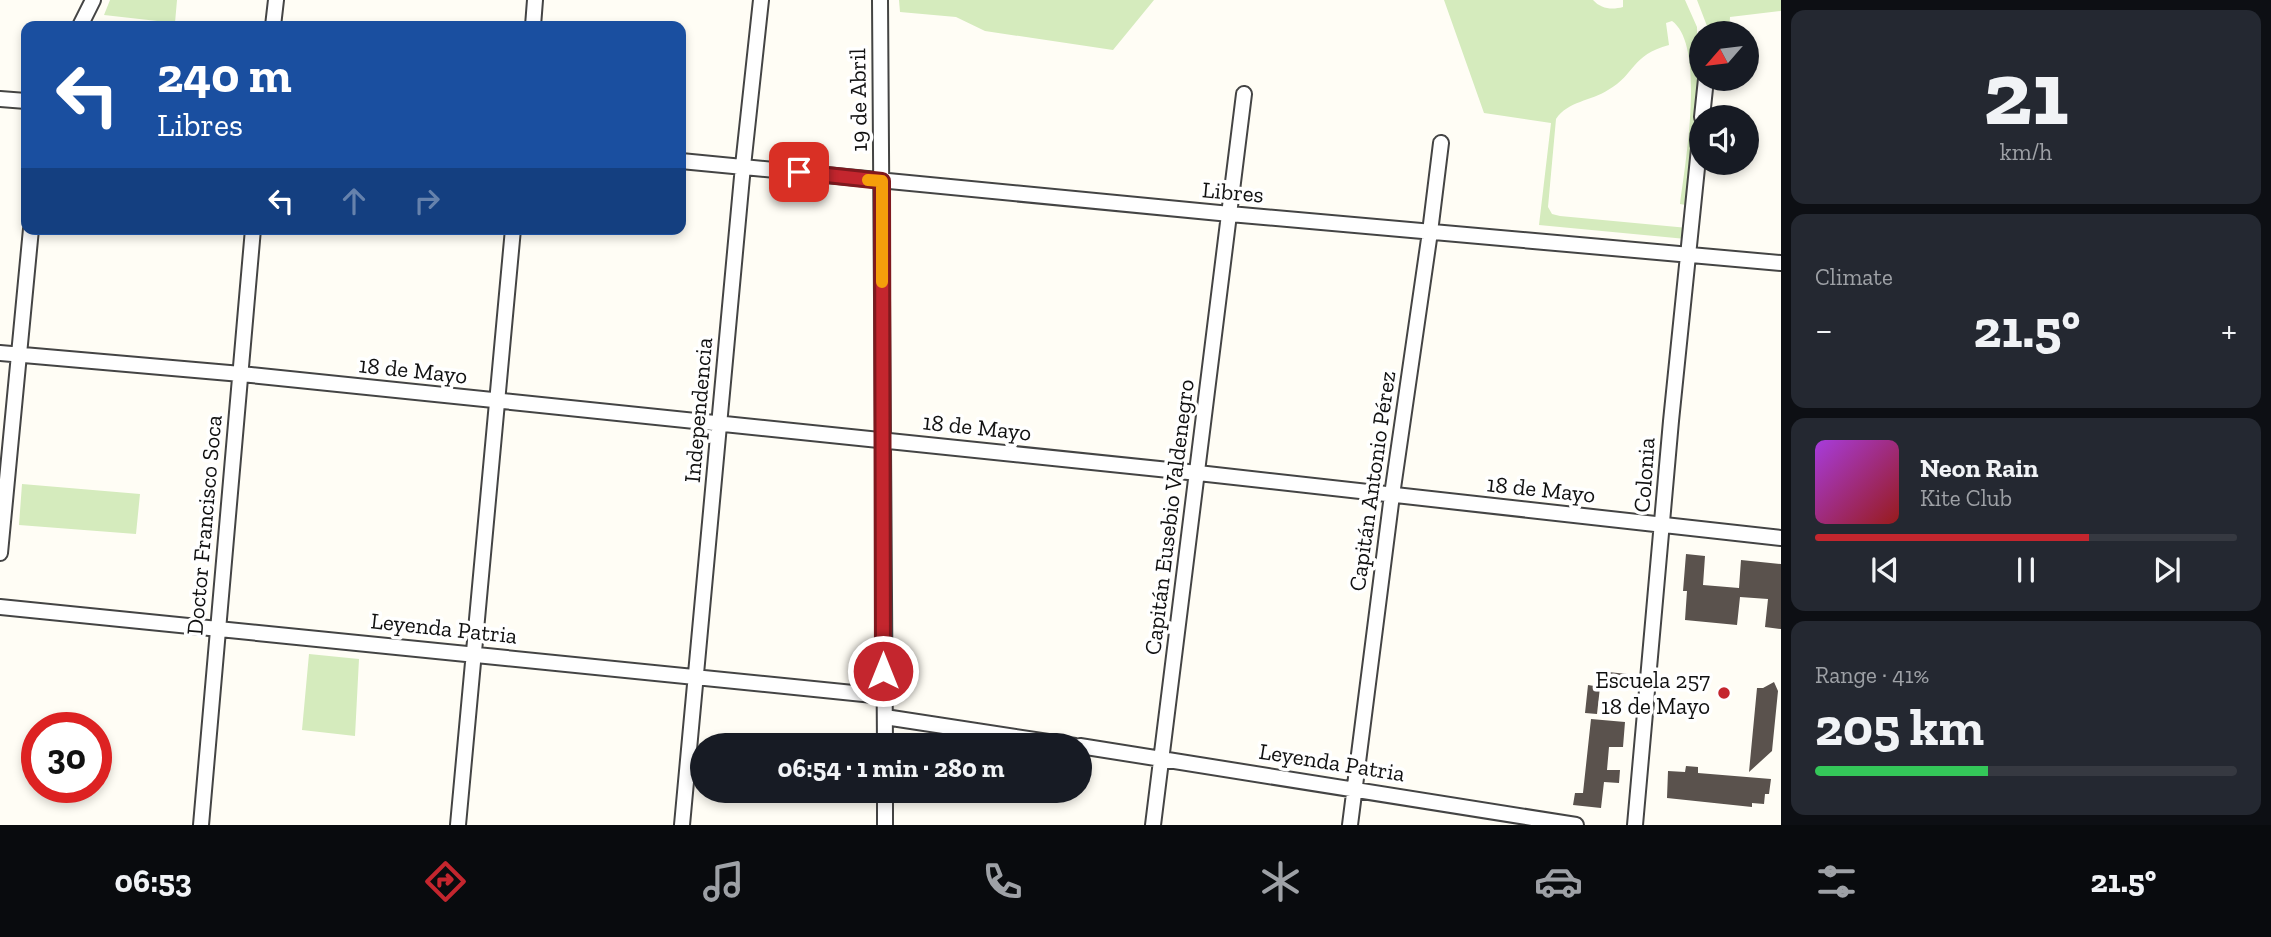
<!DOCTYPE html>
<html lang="en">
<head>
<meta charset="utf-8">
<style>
	:root { --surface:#171b24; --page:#242831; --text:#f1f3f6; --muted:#9ea1a6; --line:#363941; --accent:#c4262e }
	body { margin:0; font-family:"Zilla Slab",serif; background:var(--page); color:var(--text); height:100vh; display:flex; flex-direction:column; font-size:26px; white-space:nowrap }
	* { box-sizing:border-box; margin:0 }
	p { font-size:23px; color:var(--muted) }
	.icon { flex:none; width:38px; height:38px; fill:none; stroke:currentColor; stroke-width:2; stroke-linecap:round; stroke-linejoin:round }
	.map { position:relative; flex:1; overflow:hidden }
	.drawer { display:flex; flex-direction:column; gap:10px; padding:10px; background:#0d0f14; width:490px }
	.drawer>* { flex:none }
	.banner { position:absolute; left:21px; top:21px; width:665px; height:214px; border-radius:14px; box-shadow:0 4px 10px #0003; background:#1a4fa0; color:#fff; overflow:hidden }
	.needle { width:46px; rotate:242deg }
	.buttons { position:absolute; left:1689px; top:21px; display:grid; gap:14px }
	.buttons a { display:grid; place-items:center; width:70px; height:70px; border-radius:50%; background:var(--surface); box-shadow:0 4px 10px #0003; font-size:35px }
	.speed { position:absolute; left:21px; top:712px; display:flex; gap:14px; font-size:35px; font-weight:700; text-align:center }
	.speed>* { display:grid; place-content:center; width:91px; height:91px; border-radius:50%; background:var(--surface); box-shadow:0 4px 10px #0003; line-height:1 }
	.speed .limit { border:10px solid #d22; background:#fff; color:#111 }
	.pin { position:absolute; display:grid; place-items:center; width:60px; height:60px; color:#fff; margin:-30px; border-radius:14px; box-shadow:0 4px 10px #0006 }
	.me { position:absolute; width:77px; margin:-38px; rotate:0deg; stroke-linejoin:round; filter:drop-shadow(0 0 5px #0008) }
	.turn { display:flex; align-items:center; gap:24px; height:147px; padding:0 21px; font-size:32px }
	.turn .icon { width:91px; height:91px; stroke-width:2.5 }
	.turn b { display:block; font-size:49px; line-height:60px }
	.lanes { display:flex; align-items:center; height:66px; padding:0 21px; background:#0003; justify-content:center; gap:35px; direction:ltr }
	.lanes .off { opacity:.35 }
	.big { font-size:52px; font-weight:700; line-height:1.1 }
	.drawer .widget { flex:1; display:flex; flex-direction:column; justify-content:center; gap:10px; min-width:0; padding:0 24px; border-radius:14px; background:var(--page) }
	.drawer .dial { align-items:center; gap:0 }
	.dial b { font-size:91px; line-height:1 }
	.song { display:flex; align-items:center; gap:21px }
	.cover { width:84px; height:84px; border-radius:10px; background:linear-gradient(135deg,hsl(280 70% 55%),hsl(0 70% 35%)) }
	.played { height:7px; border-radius:4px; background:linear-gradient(90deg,var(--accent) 65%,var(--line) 65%) }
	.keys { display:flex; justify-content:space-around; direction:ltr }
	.heat { display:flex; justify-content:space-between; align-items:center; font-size:38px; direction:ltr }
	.charge { height:10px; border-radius:5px; background:linear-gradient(90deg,#34c759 41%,var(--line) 0) }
	.trip { position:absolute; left:690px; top:733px; width:402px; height:70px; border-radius:35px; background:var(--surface); box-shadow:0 4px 10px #0003; font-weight:700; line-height:70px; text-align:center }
	.menu { display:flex; height:112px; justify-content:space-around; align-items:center; background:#090b0e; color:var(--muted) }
	.menu .icon { width:49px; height:49px }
	.menu .selected { color:var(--accent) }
	.menu b { font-size:32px; color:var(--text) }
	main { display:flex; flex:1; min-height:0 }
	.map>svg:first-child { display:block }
</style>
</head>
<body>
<main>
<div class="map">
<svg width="1781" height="825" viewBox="0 0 1781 825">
	<rect width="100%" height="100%" fill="#fffdf5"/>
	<!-- green -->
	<path fill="#d5ebbd" d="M110,0h67l-2,23 -71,-8z
		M899,0h255l-41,50 -128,-19 -29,-14 -56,-5z
		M1444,0h149c8,9 19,10 30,7v-7h62l12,27 1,43 -7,136 -11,-2c5,-39 26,-159 -8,-183l-6,2 3,22c-38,10 -33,29 -61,45 -17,11 -40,11 -52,29l-8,88 4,7 8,2 128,12 -2,11 -147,-14 12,-102 -67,-10z
		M1697,0h84v11l-51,6 -1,16h-9l-13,-7z
		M22,484l118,10 -4,40 -117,-9z
		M309,654l50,5 -4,77 -53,-6z"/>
	<!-- building -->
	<path fill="#5a524d" d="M1686,554l19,2 -2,29 36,3 2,-28 40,4v65l-16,-2 3,-28 -28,-2 -3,28 -52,-5 2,-29h-4z
		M1599,671l28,3 -1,12 -28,-3z
		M1774,682l4,9 -6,60 -23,21 8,-84h6z
		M1588,685l12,2 -3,27 -12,-1z
		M1591,719l34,3 -2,25h-14l-2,23h13l-1,13 -15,-1 -3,26 -28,-3 2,-12h8z
		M1686,766l12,1v6l73,6 -2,15h-4l-1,10 -12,-1v4l-85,-9 1,-27 17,1z"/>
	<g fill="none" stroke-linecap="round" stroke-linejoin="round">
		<defs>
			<path id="minor" d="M880,0l5,746
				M80,26l13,-26
				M273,26l3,-26
				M533,26l2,-26
				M0,99l26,2
				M1702,117l4,-38
				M681,161l549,53 551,49
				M0,353l241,21 957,99 583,65
				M0,553l31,-324
				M0,607l883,89
				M885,717l190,29
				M1080,746l496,79
				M201,825l52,-596
				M458,825l55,-596
				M682,825l61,-659 18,-166
				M885,825v-34
				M1153,825l91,-731
				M1350,825l42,-330 38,-263 11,-89
				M1635,825l36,-404 30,-292"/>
		</defs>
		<!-- minor casing -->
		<use href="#minor" stroke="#444" stroke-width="18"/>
		<!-- minor -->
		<use href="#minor" stroke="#fff" stroke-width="14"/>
	</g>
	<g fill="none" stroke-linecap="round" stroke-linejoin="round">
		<defs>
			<path id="route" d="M799,172l83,9 1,490"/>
		</defs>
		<!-- route casing -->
		<use href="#route" stroke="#7f191e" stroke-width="18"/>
		<!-- route -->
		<use href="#route" stroke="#c4262e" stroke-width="12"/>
		<!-- slow -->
		<path stroke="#f59e0b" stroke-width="12" d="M868,180l14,1v101"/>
	</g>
	<!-- markers -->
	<circle fill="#c4262e" stroke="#fff" stroke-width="2.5" cx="1724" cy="693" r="7"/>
	<g text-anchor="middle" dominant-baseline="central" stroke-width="7" stroke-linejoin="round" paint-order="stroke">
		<!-- street labels -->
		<g font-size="23" fill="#111" stroke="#fff">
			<text transform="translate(858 100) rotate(-91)">19 de Abril</text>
			<text transform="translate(1233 192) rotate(5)">Libres</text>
			<text transform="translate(413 370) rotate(6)">18 de Mayo</text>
			<text transform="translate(698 410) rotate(-85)">Independencia</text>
			<text transform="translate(977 427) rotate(6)">18 de Mayo</text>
			<text transform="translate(1644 475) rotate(-86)">Colonia</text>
			<text transform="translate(1372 481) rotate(-82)">Capitán Antonio Pérez</text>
			<text transform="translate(1541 489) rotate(6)">18 de Mayo</text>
			<text transform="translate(1169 517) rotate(-83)">Capitán Eusebio Valdenegro</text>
			<text transform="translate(204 525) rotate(-85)">Doctor Francisco Soca</text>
			<text transform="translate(444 628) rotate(6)">Leyenda Patria</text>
			<text transform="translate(1332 762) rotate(9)">Leyenda Patria</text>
		</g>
		<!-- poi labels -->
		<g font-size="23" fill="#111" stroke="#fff" text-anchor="end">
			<text x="1710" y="680">Escuela 257<tspan x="1710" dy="26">18 de Mayo</tspan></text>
		</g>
	</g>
</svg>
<div class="buttons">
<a><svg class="needle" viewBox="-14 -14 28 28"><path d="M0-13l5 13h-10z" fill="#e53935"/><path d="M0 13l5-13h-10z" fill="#9ea1a6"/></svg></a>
<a><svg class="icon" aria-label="sound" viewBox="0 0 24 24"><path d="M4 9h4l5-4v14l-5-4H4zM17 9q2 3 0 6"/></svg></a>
</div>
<div class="speed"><div class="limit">30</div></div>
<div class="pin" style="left:799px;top:172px;background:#d93025"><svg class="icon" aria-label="arrive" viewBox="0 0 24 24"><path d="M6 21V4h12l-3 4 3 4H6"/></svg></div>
<svg class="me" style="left:883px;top:671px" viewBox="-20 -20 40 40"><circle r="17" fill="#c4262e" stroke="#fff" stroke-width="3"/><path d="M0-11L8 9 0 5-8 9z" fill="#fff"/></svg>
<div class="trip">06:54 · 1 min · 280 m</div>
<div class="banner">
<div class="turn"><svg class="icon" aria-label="left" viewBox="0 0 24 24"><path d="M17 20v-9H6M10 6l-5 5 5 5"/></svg><div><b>240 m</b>Libres</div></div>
<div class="lanes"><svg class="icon" aria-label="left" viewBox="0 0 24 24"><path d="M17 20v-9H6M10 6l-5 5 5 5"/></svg><svg class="icon off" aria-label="ahead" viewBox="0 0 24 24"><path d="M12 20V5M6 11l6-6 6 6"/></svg><svg class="icon off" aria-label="right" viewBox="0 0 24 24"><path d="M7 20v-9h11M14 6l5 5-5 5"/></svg></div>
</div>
</div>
<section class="drawer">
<div class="widget dial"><b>21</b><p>km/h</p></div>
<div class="widget"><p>Climate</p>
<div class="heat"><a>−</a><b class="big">21.5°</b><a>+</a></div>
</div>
<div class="widget">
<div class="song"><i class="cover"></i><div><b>Neon Rain</b><p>Kite Club</p></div></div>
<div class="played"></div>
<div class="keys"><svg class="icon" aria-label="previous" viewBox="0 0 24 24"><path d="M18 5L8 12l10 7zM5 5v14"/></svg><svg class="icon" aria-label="pause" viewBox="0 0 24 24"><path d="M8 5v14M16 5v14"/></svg><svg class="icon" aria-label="next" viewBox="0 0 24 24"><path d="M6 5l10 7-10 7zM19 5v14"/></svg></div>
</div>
<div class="widget"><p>Range · 41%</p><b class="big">205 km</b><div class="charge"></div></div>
</section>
</main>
<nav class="menu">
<b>06:53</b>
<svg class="icon selected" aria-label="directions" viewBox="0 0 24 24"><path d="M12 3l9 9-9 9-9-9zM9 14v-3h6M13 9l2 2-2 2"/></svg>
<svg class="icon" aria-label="music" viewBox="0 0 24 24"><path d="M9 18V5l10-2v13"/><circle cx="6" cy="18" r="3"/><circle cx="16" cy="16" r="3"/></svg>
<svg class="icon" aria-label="phone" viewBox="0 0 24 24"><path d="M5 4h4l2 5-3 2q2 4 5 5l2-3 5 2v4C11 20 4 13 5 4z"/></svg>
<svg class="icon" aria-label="climate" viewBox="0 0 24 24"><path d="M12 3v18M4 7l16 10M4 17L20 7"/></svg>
<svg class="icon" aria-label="car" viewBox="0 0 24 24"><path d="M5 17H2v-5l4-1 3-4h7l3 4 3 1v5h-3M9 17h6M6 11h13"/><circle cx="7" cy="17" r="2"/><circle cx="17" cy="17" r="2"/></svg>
<svg class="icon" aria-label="filters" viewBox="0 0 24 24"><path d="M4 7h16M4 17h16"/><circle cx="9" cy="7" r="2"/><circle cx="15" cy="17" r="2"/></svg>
<b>21.5°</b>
</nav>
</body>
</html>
